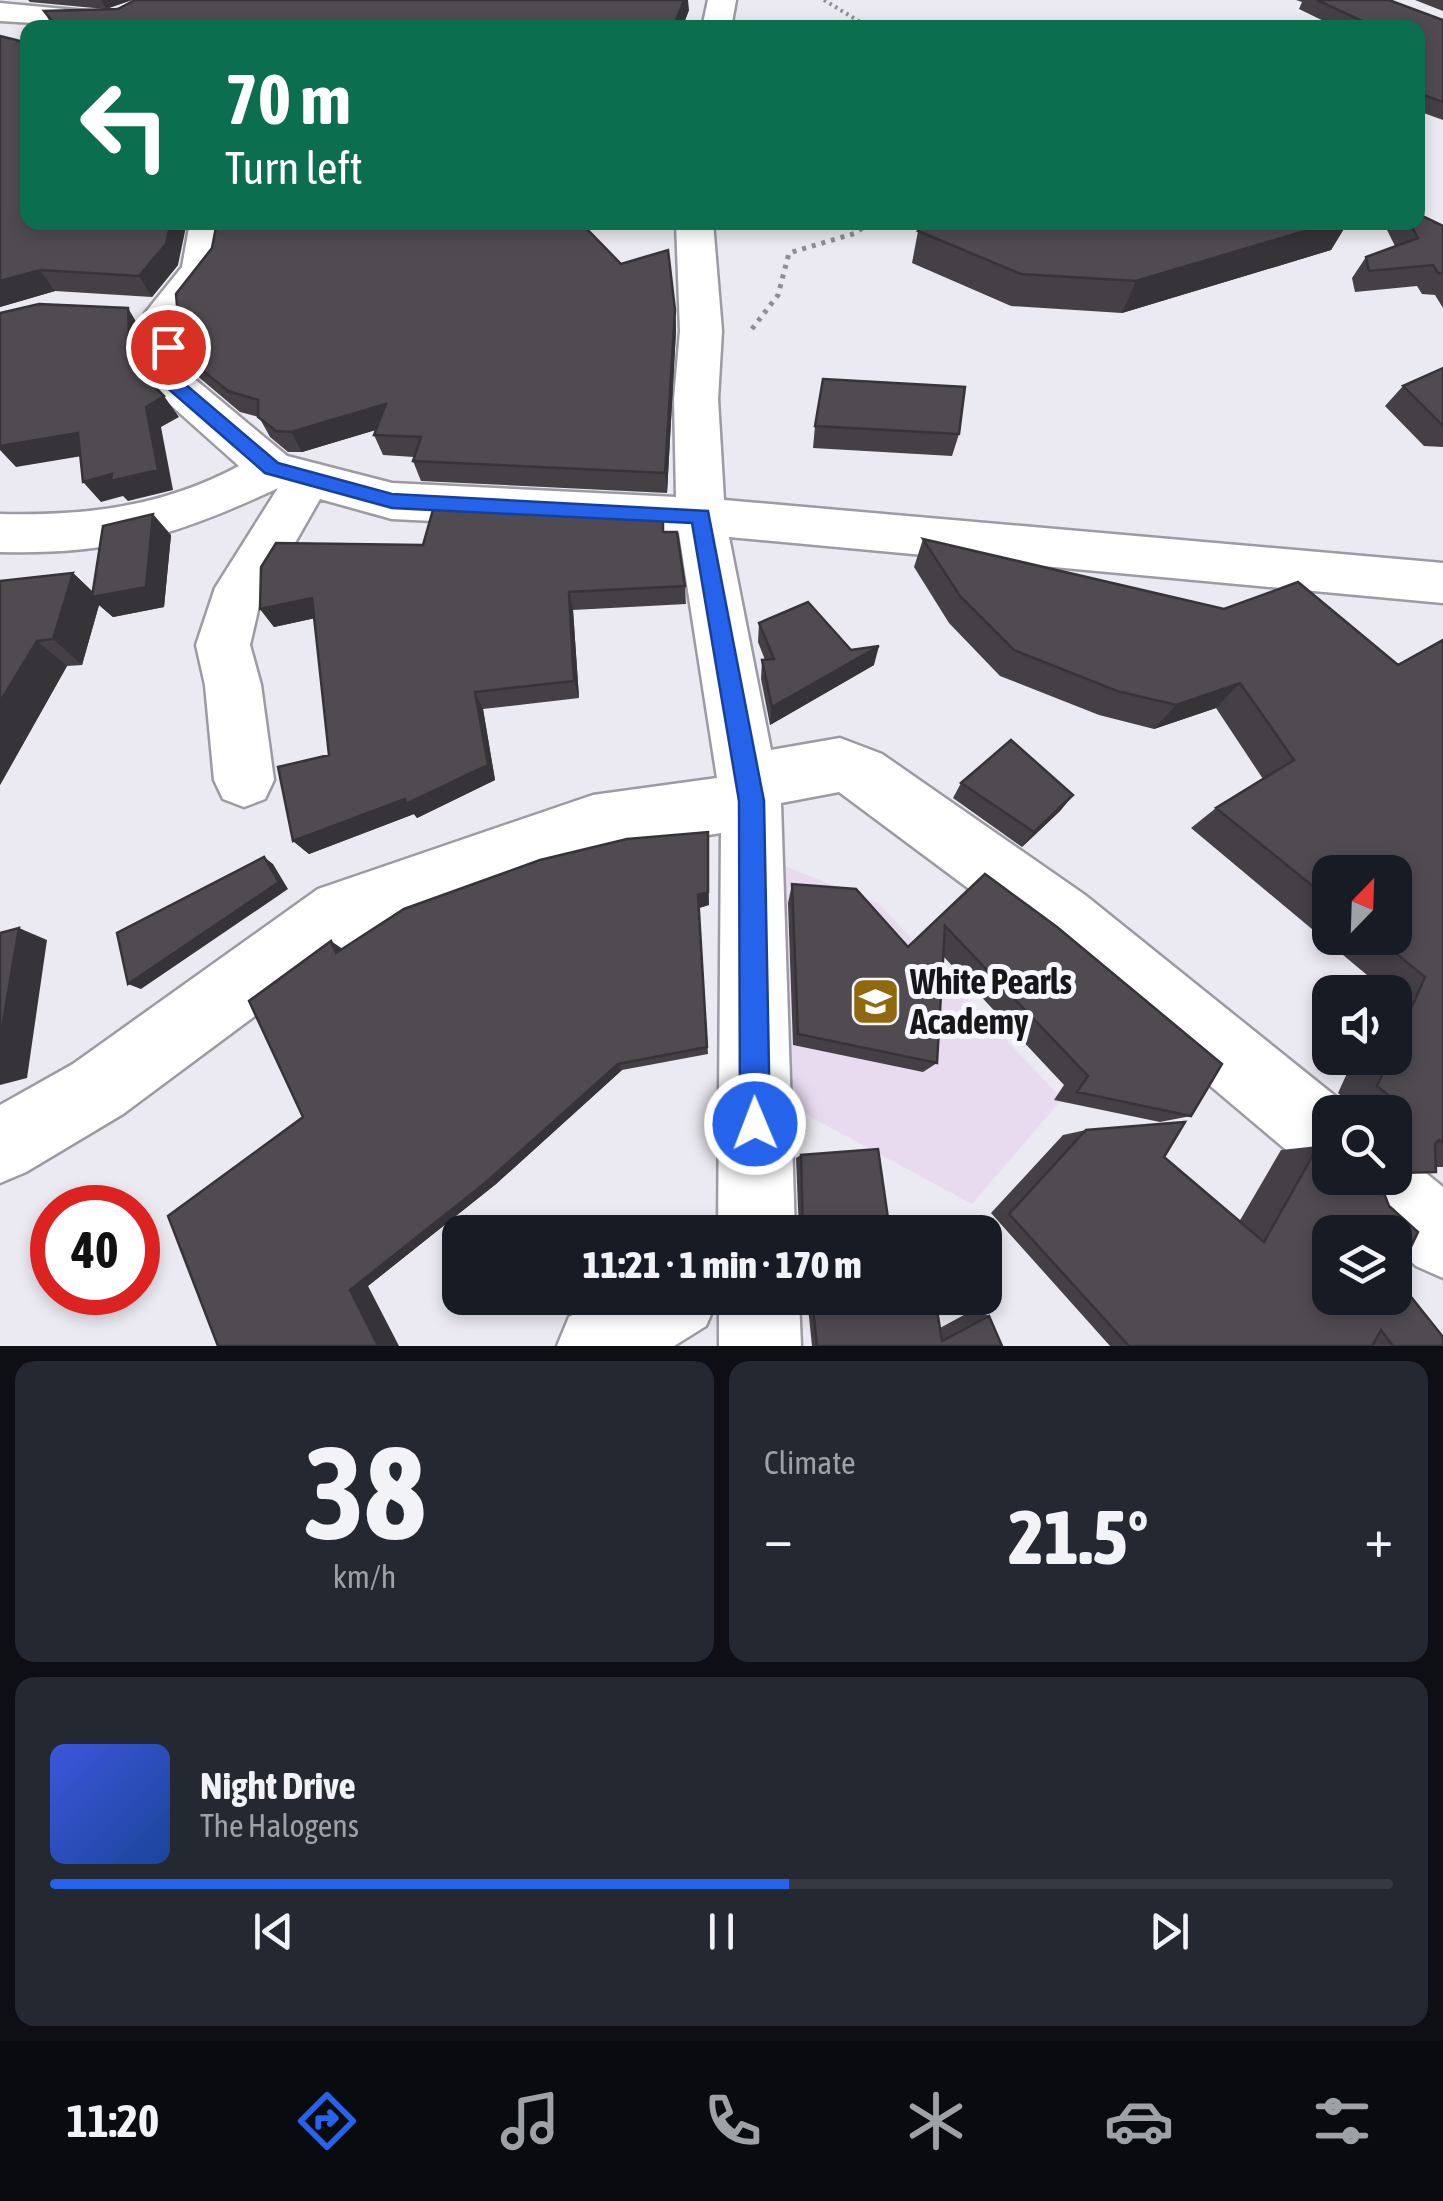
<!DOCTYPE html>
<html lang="en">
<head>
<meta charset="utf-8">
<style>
	:root { --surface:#171b24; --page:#242831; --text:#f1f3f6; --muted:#9ea1a6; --line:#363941; --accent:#2563eb }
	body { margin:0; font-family:"Asap Condensed",sans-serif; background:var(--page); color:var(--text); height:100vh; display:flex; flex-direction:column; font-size:38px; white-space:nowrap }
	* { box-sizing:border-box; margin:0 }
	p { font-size:32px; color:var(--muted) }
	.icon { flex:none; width:55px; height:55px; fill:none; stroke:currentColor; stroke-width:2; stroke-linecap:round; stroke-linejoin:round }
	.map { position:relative; height:1346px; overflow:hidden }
	.side { display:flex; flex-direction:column; gap:15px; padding:15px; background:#0d0f14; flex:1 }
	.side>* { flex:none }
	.guide { position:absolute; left:20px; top:20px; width:1405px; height:210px; border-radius:20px; box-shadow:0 5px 15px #0003; background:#0b6e4f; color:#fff; overflow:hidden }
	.needle { width:65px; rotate:23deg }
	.buttons { position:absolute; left:1312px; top:855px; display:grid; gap:20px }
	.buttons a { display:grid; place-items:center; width:100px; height:100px; border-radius:20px; background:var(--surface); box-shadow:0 5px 15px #0003; font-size:50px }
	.speed { position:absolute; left:30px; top:1185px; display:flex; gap:20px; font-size:50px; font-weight:700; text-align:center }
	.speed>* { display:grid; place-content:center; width:130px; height:130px; border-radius:50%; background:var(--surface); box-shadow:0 5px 15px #0003; line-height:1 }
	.speed .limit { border:15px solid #d22; background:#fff; color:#111 }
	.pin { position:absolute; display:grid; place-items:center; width:85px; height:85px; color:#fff; margin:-42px; border:5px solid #fff; border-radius:50%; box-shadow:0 2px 10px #0007 }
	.me { position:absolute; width:110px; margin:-55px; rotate:359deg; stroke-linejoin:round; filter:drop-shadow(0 0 8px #0008) }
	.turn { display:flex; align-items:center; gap:35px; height:210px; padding:0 40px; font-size:45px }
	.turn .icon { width:130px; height:130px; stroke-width:2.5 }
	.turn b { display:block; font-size:70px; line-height:85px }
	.big { font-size:75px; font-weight:800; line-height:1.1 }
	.side .card { flex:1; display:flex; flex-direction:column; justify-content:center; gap:15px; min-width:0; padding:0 35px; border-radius:20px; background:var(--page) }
	.side .dial { align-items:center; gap:0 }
	.dial b { font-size:130px; line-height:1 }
	.song { display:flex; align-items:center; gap:30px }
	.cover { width:120px; height:120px; border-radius:15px; background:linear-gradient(135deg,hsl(230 70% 55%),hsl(220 70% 35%)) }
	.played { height:10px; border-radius:5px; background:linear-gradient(90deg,var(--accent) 55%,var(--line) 55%) }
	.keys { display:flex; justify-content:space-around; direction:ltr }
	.heat { display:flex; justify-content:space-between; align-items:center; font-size:55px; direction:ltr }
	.side .tiles { flex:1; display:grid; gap:15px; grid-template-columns:1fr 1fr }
	.card:last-child { grid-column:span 2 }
	.trip { position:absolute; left:442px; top:1215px; width:560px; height:100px; border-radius:20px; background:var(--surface); box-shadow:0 5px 15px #0003; font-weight:800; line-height:100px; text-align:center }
	.dock { display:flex; height:160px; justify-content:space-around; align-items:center; background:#090b0e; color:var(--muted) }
	.dock .icon { width:70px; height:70px }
	.dock .on { color:var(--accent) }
	.dock b { font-size:45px; color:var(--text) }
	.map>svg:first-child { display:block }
</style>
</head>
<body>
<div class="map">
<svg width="1443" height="1346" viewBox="0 0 1443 1346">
	<rect width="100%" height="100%" fill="#ebe9f1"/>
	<!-- education -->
	<path fill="#e8dbef" d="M777,863l101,40 184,196 -90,105 -189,-102z"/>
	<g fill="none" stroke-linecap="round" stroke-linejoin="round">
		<defs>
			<path id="minor" d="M708,0h28l-5,28h-29z
				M0,3l107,10 14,-4 10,3 4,6 -14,10 -121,-7z
				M190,222h37l-7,47 -35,45 6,62 96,80 105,27 284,14 -2,-98 6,-68 -4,-109h37l9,109 -4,68 6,101 719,63v40l-714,-66 42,213 69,-12 42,16 203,141 270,217h-25v64l-26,-11 -265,-224 -200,-149 -58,11 14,429h-77l3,-399 -128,20 -232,84 -238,177 -97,58 -26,11v-78l73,-41 245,-175 275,-94 124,-17 -38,-245 -287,-14 -72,-20 -61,107 -9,39 11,40 13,95 -9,19 -21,8 -21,-8 -9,-19 -9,-95 -9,-40 19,-57 63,-100c-100,47 -166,67 -278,64v-38c85,2 163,-7 239,-48l-84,-75 -7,-10 -3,-68 37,-46z
				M1395,1148l48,39v91l-27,-12 -21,-19v-15h-15l-30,-27 -11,-27h56z
				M602,1298h116l-12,28 -32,20h-117l12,-29z
				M719,1298h80l2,48h-82z"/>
		</defs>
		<!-- minor casing -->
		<use href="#minor" stroke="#9c9aa2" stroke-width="5"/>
		<!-- path-far1 -->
		<path stroke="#8e8d93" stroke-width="4" stroke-dasharray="2.5 4" stroke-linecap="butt" d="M824,0l46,28"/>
		<!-- path -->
		<path stroke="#8e8d93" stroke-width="5" stroke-dasharray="4 6" stroke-linecap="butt" d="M752,329l26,-34 11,-42 67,-20 14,-11"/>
		<!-- minor -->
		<use href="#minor" fill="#fff" fill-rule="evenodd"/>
	</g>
	<!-- wall -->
	<path fill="#444046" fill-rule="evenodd" d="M28,0h104l-26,9 583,1 -7,18h-629l-9,-17 61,-2 -75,-7z
		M1296,0h93l54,20v100l-25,-9v-83h-80l-39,-19 3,-7z
		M1415,0h28v11z
		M28,43l150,222 -26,32 -97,-6 -55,16z
		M926,222h422l-17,28 -209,63 -111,-7 -99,-43 6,-32z
		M1387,222h31l25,4v82l-8,-13 -13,-1 -5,-8 -62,6 -3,-14 14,-21 29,-11 -10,-20z
		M212,248l409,16 54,46 1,21 -9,162 -246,-12 -8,-20 1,-4 -31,-2 -9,-20 2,-5 -74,22h-14l-18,-15 -11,-20 -19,-5 -45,-38 -14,-21z
		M1443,368v79l-19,-1 -39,-40 18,-20z
		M815,426l144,8 -7,22 -139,-8z
		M665,532l20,54 1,18 -113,6 6,88 -96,11 12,71 -78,38 -3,-4 -105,40 -16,-13 36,-86 -14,-137 -41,9 -14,-18 163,-64z
		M171,535l-7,72 -51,10 -14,-12 -17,60 -15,1 -67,119v-204l73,-8 20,19z
		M923,539l475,126 45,-25v527h-7v5l-41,2v-62h-40h4l-21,-19 16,-35h41v-66h-11l1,-2 -194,-162 25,-20 47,-29 -47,-71 -62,21 -55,-14 -99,-39 -51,-53 -35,-56zM1330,872l65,66h-65z
		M759,623l92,27 23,15 -104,60 -9,-46 1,-19h3l-7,-18z
		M961,783l112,12 -13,16 -38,36 -69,-49z
		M985,874l206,242 -31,6 -106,-22 10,-15 -121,-129 -6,107 -14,9 -130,-27 -5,-142 4,-19 116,63z
		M709,905l-10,3 9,146 -86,16 -126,114 -128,102 -150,60 85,-229 39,-168z
		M1086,1130l78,27 75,65 42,-72 37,-4 78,132 47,68h-333l-119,-133 72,-78z
		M801,1155l89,77h-93h2l-3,-74z
		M807,1298h128l5,30 33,-18 16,6 13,30h-190z"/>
	<!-- shaded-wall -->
	<path fill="#373439" d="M101,0h31l-26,9z
		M684,0h4l1,10 -7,18h-9z
		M171,222h16l-9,43 -26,32 -13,-21z
		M1335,222h13l-17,28 -209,63 14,-32z
		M40,270l15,21 -55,16v-26z
		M128,308l13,22 4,53 -15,-21z
		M675,310l1,21 -9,162 -2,-20z
		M164,396l15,21 -18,10 12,63 -45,11 -5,-5 -22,6 -18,-20 63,-75z
		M386,404l9,20 -93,28 -11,-20z
		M78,433l16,21 -78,13 -16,-17v-4z
		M153,514l18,21 -7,72 -51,10 -14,-12 -17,60 -29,-26 20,-66 24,23z
		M569,592l4,18 6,88 -5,-17z
		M312,598l13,18 -51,11 -14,-18z
		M37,641l30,25 -67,119v-83z
		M879,646l-5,19 -104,60 2,-18z
		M1240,683l-24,25 -62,21 22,-24z
		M475,692l8,17 12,71 -78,38 -3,-4 -105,40 -16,-13z
		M1073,795l-13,16 -38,36 12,-15z
		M708,832l1,73 -10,3 9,146 -10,-159z
		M264,857l9,7 15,25 -147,100 -13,-5z
		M19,928l28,12 -20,138 -27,7v-45z
		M331,941l16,11 -11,1z
		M618,1064l4,6 -126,114 -128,102 31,60h-21l-28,-56z"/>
	<!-- building -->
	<path fill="#4f4b51" stroke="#373439" stroke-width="2.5" fill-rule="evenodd" d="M135,0h549l-11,28h-615l-14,-17 74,-2z
		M1317,0h72l54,20v82l-25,-9v-65h-48l3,-2z
		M0,36l28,7v179h143l-5,22 -27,32 -99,-6 -40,11z
		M1418,214l25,12v48l-5,-1 -5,-8 -64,6 -3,-14 52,-19 -9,-16h9z
		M217,222h363l41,42 47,-14 7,60 -10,163 -252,-12 8,-24 -47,-2 12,-31 -95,28 -15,-1 -18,-14v-17l-30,-9 -47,-38 -5,-59 36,-46z
		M926,222h409l-199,59 -115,-7 -103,-43z
		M39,304l89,4 2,54 34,34 -18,11 12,63 -47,11 1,-7 -29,8 -5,-49 -78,13v-133z
		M1443,368v58l-40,-40z
		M823,379l142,8 -6,47 -144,-8z
		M434,506l229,11v15h14l8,54 -116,6 5,89 -99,11 13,73 -82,39 -1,-5 -112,42 -15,-74 51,-12 -17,-157 -52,11 1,-42 15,-24 147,2z
		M153,514l-7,73 -54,10 11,-71z
		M923,539l301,70 74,-27 100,83 45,-25v503l-4,-3 -4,4 1,28 -41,1v-61h-22v-2h23l4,-5 -23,-19 13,-28h5v-13l30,-68 -48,-39h18v-66h-65v28l-114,-92 78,-48 -54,-77 -64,22 -59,-14 -103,-41 -54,-54z
		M73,573l-20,66 -16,2 -37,61v-121z
		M808,602l43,48 28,-4 -107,61 -10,-47 12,-1 -15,-36z
		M1011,740l62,55 -39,37 -73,-49z
		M708,832v60l-10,3 9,152 -89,17 -133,119 -135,107 28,56h-160l-50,-130 135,-99 -54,-116 82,-60 5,12 68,-44 136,-49 87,-21z
		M264,857l15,25 -151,102 -11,-51z
		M985,874l72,53 165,137 -31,52 -114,-24 11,-16 -143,-150 -8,137 -139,-29 -6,-150 64,5 52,58z
		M19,928l-19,112v-107z
		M1185,1122l-21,35 100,85 54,-96 12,10v22h48l11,28 29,26 -22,46 47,59v9h-50l-12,-16 -9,16h-243l-120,-132 77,-84zM1330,1232h65v66h-65z
		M878,1149l12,83h-87l-2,-77z
		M812,1298h123l7,43 47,-25 13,30h-185z"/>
	<!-- route -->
	<path fill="#2563eb" stroke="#184099" stroke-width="2.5" d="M168,341l8,6 3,32 99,84 114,31 316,17 56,290 6,323 -5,10 -10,5 -11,-5 -4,-10 -1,-323 -47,-278 -300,-15 -127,-35 -101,-88 -5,-38z"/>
	<!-- icons -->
	<defs>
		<symbol id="school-square" viewBox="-11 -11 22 22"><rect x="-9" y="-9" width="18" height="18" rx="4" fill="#90680e" stroke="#f8f6ff"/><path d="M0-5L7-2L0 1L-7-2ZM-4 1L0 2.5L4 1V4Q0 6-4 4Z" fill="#fff"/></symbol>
	</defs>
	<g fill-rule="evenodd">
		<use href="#school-square" x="848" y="974" width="55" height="55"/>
	</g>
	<g text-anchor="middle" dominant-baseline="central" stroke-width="10" stroke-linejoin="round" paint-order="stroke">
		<!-- near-poi labels -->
		<g font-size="35" font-weight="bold" fill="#17171a" stroke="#f8f6ff" text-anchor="start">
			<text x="910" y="981">White Pearls<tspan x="910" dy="40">Academy</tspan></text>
		</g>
	</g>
</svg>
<div class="buttons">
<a><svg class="needle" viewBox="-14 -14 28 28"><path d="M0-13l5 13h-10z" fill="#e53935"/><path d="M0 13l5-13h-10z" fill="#9ea1a6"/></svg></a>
<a><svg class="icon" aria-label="sound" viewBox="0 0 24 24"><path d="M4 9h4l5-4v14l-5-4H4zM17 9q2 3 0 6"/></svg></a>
<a><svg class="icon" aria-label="search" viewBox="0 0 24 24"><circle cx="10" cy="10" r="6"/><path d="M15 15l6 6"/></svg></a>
<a><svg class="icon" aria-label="layers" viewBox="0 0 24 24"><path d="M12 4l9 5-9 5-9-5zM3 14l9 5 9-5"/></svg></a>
</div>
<div class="speed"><div class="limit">40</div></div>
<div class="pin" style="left:168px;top:347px;background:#d93025"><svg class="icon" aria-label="arrive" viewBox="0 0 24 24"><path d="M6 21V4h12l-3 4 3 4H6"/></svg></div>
<svg class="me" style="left:755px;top:1124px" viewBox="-20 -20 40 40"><circle r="17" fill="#2563eb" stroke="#fff" stroke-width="3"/><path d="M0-11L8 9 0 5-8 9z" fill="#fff"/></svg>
<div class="trip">11:21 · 1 min · 170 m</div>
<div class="guide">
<div class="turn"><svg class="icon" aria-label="left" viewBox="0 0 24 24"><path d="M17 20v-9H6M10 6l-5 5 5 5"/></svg><div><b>70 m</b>Turn left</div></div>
</div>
</div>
<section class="side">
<div class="tiles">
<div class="card dial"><b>38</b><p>km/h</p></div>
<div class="card"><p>Climate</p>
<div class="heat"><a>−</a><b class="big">21.5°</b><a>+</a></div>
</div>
<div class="card">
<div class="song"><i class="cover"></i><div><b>Night Drive</b><p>The Halogens</p></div></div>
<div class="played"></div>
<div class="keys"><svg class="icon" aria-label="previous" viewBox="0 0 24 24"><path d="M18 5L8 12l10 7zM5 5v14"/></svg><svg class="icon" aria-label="pause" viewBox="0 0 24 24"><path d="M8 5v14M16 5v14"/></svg><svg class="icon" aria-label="next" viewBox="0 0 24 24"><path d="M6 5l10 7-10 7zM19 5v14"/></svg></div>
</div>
</div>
</section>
<nav class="dock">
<b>11:20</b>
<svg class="icon on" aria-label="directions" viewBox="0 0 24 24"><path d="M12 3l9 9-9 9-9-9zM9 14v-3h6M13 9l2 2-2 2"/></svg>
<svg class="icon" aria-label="music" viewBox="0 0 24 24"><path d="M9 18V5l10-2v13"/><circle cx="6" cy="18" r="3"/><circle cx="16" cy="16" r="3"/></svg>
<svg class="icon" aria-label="phone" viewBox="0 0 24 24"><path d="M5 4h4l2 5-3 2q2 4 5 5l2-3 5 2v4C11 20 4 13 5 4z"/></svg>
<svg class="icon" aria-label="climate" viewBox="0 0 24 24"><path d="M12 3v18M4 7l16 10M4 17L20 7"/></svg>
<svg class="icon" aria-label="car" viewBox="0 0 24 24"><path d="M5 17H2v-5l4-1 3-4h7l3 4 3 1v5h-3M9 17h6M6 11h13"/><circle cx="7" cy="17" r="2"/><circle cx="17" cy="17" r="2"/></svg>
<svg class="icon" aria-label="filters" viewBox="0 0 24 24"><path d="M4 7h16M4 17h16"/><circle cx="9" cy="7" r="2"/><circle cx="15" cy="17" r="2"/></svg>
</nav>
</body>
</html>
